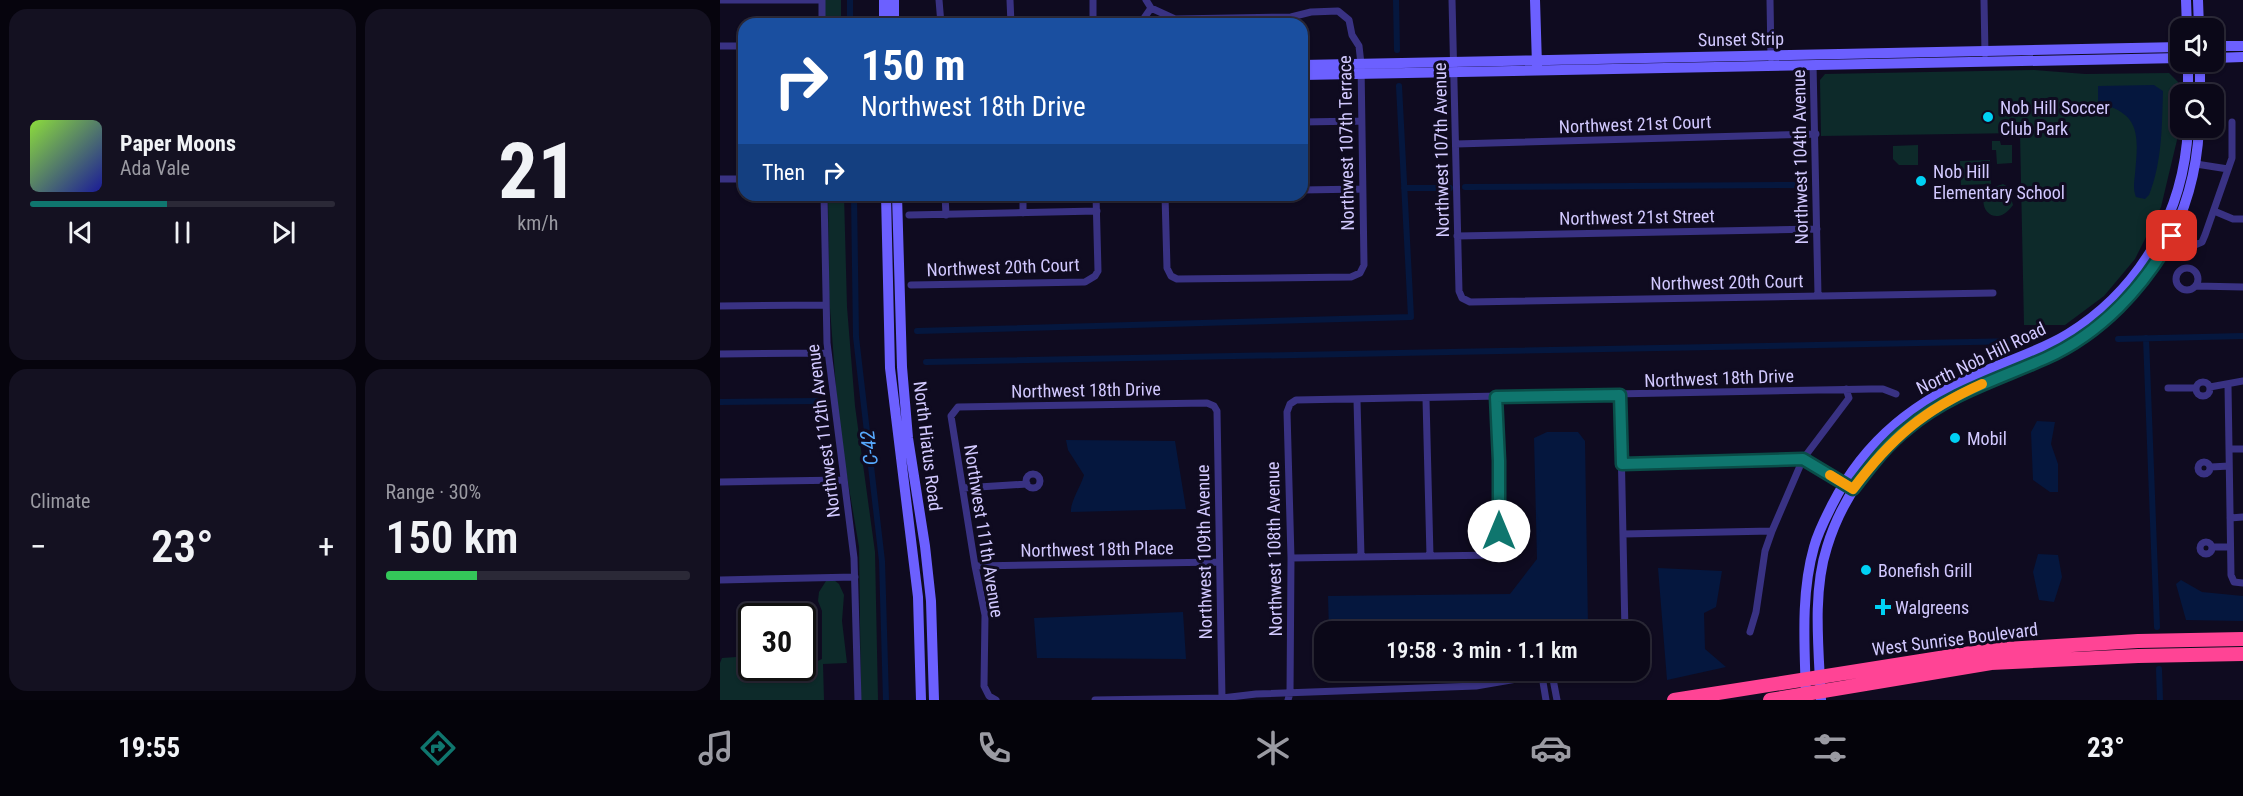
<!DOCTYPE html>
<html lang="en">
<head>
<meta charset="utf-8">
<style>
	:root { --surface:#0b0818; --page:#141121; --text:#f1f3f6; --muted:#9a9aa2; --line:#2b2937; --accent:#0f766e }
	body { margin:0; font-family:"Roboto Condensed",sans-serif; background:var(--page); color:var(--text); height:100vh; display:flex; flex-direction:column; font-size:22px; white-space:nowrap }
	* { box-sizing:border-box; margin:0 }
	p { font-size:20px; color:var(--muted) }
	.icon { flex:none; width:33px; height:33px; fill:none; stroke:currentColor; stroke-width:2; stroke-linecap:round; stroke-linejoin:round }
	.map { position:relative; flex:1; overflow:hidden }
	.sheet { display:flex; flex-direction:column; gap:9px; padding:9px; background:#06040d; width:720px }
	.sheet>* { flex:none }
	.banner { position:absolute; left:18px; top:18px; width:570px; height:183px; border-radius:18px; box-shadow:0 2px 4px #0004,0 0 0 2px var(--line); background:#1a4fa0; color:#fff; overflow:hidden }
	.tools { position:absolute; left:1450px; top:18px; display:grid; gap:12px }
	.tools a { display:grid; place-items:center; width:54px; height:54px; border-radius:12px; background:var(--surface); box-shadow:0 2px 4px #0004,0 0 0 2px var(--line); font-size:30px }
	.speed { position:absolute; left:18px; top:603px; display:flex; gap:12px; font-size:30px; font-weight:700; text-align:center }
	.speed>* { display:grid; place-content:center; width:78px; height:78px; border-radius:50%; background:var(--surface); box-shadow:0 2px 4px #0004,0 0 0 2px var(--line); line-height:1 }
	.speed .limit { border:3px solid #111; border-radius:9px; background:#fff; color:#111 }
	.pin { position:absolute; display:grid; place-items:center; width:51px; height:51px; color:#fff; margin:-26px; border-radius:12px; box-shadow:0 3px 9px #0006 }
	.me { position:absolute; width:66px; margin:-33px; rotate:0deg; stroke-linejoin:round; filter:drop-shadow(0 0 4px #0008) }
	.turn { display:flex; align-items:center; gap:21px; height:126px; padding:0 24px; font-size:27px }
	.turn .icon { width:78px; height:78px; stroke-width:2.5 }
	.turn b { display:block; font-size:42px; line-height:51px }
	.then { display:flex; align-items:center; height:57px; padding:0 24px; background:#0003; gap:12px; font-size:22px }
	.big { font-size:45px; font-weight:600; line-height:1.1 }
	.sheet .card { flex:1; display:flex; flex-direction:column; justify-content:center; gap:9px; min-width:0; padding:0 21px; border-radius:18px; background:var(--page) }
	.sheet .dial { align-items:center; gap:0 }
	.dial b { font-size:78px; line-height:1 }
	.song { display:flex; align-items:center; gap:18px }
	.cover { width:72px; height:72px; border-radius:9px; background:linear-gradient(135deg,hsl(90 70% 55%),hsl(240 70% 35%)) }
	.played { height:6px; border-radius:3px; background:linear-gradient(90deg,var(--accent) 45%,var(--line) 45%) }
	.keys { display:flex; justify-content:space-around; direction:ltr }
	.heat { display:flex; justify-content:space-between; align-items:center; font-size:33px; direction:ltr }
	.charge { height:9px; border-radius:4px; background:linear-gradient(90deg,#34c759 30%,var(--line) 0) }
	.sheet .tiles { flex:1; display:grid; gap:9px; grid-template-columns:repeat(2,1fr) }
	.trip { position:absolute; left:594px; top:621px; width:336px; height:60px; border-radius:18px; background:var(--surface); box-shadow:0 2px 4px #0004,0 0 0 2px var(--line); font-weight:600; line-height:60px; text-align:center }
	.dock { display:flex; height:96px; justify-content:space-around; align-items:center; background:#04030a; color:var(--muted) }
	.dock .icon { width:42px; height:42px }
	.dock .active { color:var(--accent) }
	.dock b { font-size:27px; color:var(--text) }
	main { display:flex; flex:1; min-height:0 }
	.map>svg:first-child { display:block }
</style>
</head>
<body>
<main>
<section class="sheet">
<div class="tiles">
<div class="card">
<div class="song"><i class="cover"></i><div><b>Paper Moons</b><p>Ada Vale</p></div></div>
<div class="played"></div>
<div class="keys"><svg class="icon" aria-label="previous" viewBox="0 0 24 24"><path d="M18 5L8 12l10 7zM5 5v14"/></svg><svg class="icon" aria-label="pause" viewBox="0 0 24 24"><path d="M8 5v14M16 5v14"/></svg><svg class="icon" aria-label="next" viewBox="0 0 24 24"><path d="M6 5l10 7-10 7zM19 5v14"/></svg></div>
</div>
<div class="card dial"><b>21</b><p>km/h</p></div>
<div class="card"><p>Climate</p>
<div class="heat"><a>−</a><b class="big">23°</b><a>+</a></div>
</div>
<div class="card"><p>Range · 30%</p><b class="big">150 km</b><div class="charge"></div></div>
</div>
</section>
<div class="map">
<svg width="1523" height="700" viewBox="0 0 1523 700">
	<rect width="100%" height="100%" fill="#0f0b20"/>
	<!-- green -->
	<path fill="#0d2a2a" d="M105,0h16v24h-16z
		M1314,70l51,4 84,-1 9,9 -1,58 -16,67 -26,52 -31,37 -39,29h-41l-4,-192 -199,3 -1,-56 5,-6z
		M1272,141h8l1,4h11v18l-15,1 -1,-14h-4z
		M1198,145v20h-19l-6,-6v-13z
		M1270,160l1,24 -30,1 -1,-24z
		M1283,184l5,3 5,18c-18,26 -40,0 -24,-15 3,-3 9,-4 14,-6z
		M108,195h16l3,112 8,99 20,146 3,148h-17l-2,-153 -20,-118 -10,-134z
		M114,580l5,4 5,11 -2,26 5,42 -24,1 1,36h-104v-37l2,-5 14,-1 7,10 9,1h50l1,-5h10l9,-4v-48l-4,-10 1,-9 7,-11z"/>
	<!-- water -->
	<path fill="#05173e" d="M1434,85l9,6c-1,35 -1,72 -14,104l-4,4 -9,-2c-3,-8 -2,-14 -1,-23 3,-36 7,-60 -34,-70l-3,-2v-16z
		M1317,421l18,1 -4,22 7,20v28h-8l-17,-12 -2,-48z
		M827,432h31l7,9 3,186 -22,5 -237,-1 -1,-35 182,-2 27,-35 -3,-121z
		M346,440l109,1 11,68 -115,3c-1,-10 10,-26 13,-37l-16,-25z
		M1318,554l20,1 4,22 -8,25 -15,-2 -6,-28z
		M938,568l64,3 -6,36 -12,6 1,36 21,18 -59,13z
		M1461,580l21,12 41,4v25l-57,-1 -10,-36z
		M463,612l3,47 -149,-1 -3,-40z"/>
	<g fill="none" stroke-linecap="round" stroke-linejoin="round">
		<!-- canal -->
		<path stroke="#05173e" stroke-width="6" d="M130,0v24
			M676,0l1,50
			M745,187l331,-2
			M684,188h46
			M134,195l2,142 26,224 4,139
			M197,331l494,-14 -12,-231
			M1426,338l11,289
			M1398,339l125,-3
			M206,362l1096,-21
			M0,402l99,-1
			M1439,669l1,31"/>
		<!-- street -->
		<path stroke="#393283" stroke-width="7" d="M0,0h102
			M102,0v24
			M219,0l2,24
			M290,0l1,24
			M373,0v24
			M732,0l7,291 3,7 8,4 523,-9
			M1050,0l1,58
			M1264,0l1,54
			M431,8l24,11 116,-2 20,-5 27,-1 11,9 3,15 7,11 2,18 3,201 -4,8 -9,4 -174,2 -6,-3 -4,-8 -2,-73
			M420,24l11,-16 -5,-8
			M0,46h24
			M1093,64l5,231
			M582,122l59,-1
			M736,144l360,-10
			M1476,164l32,5
			M0,179h24
			M582,190l60,-1
			M104,195l3,148 27,215 4,142
			M225,195l1,20
			M303,195v18
			M1494,211l19,8h10
			M189,215l188,-4
			M1450,235l25,10 7,-3 3,-7 27,-77v-36
			M737,236l360,-7
			M1456 279a11 11 0 1 1 22 0a11 11 0 1 1-22 0Z
			M191,285l174,-3 10,-6 3,-5 -2,-76
			M1476,286l47,1
			M0,306l105,-1
			M0,354l108,-1
			M1476 389a7 7 0 1 1 14 0a7 7 0 1 1-14 0Z
			M1508,385l3,190 3,7 9,1
			M1490,387l33,-6
			M1448,388h27
			M900,395l5,237
			M706,399l4,157
			M637,400l4,156
			M1509,449h14
			M1478 468a6 6 0 1 1 12 0a6 6 0 1 1-12 0Z
			M902,464l181,-5 43,26
			M1491,467l18,-1
			M306 481a7 7 0 1 1 14 0a7 7 0 1 1-14 0Z
			M0,482l124,-2
			M243,488l64,-4
			M1510,518l13,-1
			M903,534l149,-3
			M1480 548a6 6 0 1 1 12 0a6 6 0 1 1-12 0Z
			M1492,547h18
			M571,558l208,-3v-94l-3,-64
			M255,566l244,-4
			M0,580l135,-3
			M1030,632l6,-20 9,-61 7,-20 31,-72 46,-61 -3,-9
			M832,674l5,26
			M822,676l4,24
			M276,700l-7,-4 -5,-10 1,-71 -10,-49 -24,-150 7,-9 249,-4 7,3 3,5 5,287
			M375,700l127,-2 34,-4 220,-8 93,-16
			M568,700l2,-7 1,-135 -4,-146 3,-8 6,-4 575,-11h12l13,5"/>
		<!-- secondary -->
		<path stroke="#6c60ff" stroke-width="10" d="M164,0v24
			M174,0v24
			M815,0l2,65
			M1466,0l1,28
			M1478,0l1,28
			M1494,46h29
			M1494,58l29,-1
			M1468,62v32
			M1480,62v32
			M582,65l879,-18
			M582,75l879,-17
			M166,195l4,173 28,229 3,103
			M177,195l5,172 6,71 17,108 6,55 3,99
			M1086,700c-1,-51 -6,-104 8,-153 4,-15 11,-28 18,-42 34,-67 85,-105 153,-134 27,-12 57,-21 83,-37 73,-45 116,-122 120,-206
			M1101,700c-2,-48 -9,-107 6,-153 20,-66 71,-122 133,-153 38,-19 79,-30 115,-52 76,-45 120,-128 124,-214"/>
		<!-- highway -->
		<path stroke="#ff4495" stroke-width="14" d="M954,700l316,-50 148,-9 105,-2
			M1050,700l221,-37 147,-7 105,-2"/>
	</g>
	<g fill="none" stroke-linecap="round" stroke-linejoin="round">
		<defs>
			<path id="route" d="M779,531v-70l-3,-64 124,-2 2,69 181,-5 50,30c17,-22 33,-44 55,-61 40,-34 91,-49 138,-70 55,-25 97,-70 126,-122"/>
		</defs>
		<!-- route casing -->
		<use href="#route" stroke="#0a4d48" stroke-width="15"/>
		<!-- route -->
		<use href="#route" stroke="#0f766e" stroke-width="10"/>
		<!-- slow -->
		<path stroke="#f59e0b" stroke-width="10" d="M1110,475l23,14c38,-51 71,-79 129,-105"/>
	</g>
	<!-- markers -->
	<g fill="#00d1f4" stroke="#0f0b20" stroke-width="2">
		<circle cx="1268" cy="117" r="6"/>
		<circle cx="1201" cy="181" r="6"/>
		<circle cx="1235" cy="438" r="6"/>
		<circle cx="1146" cy="570" r="6"/>
		<path d="M1160 598h6v6h6v6h-6v6h-6v-6h-6v-6h6z"/>
	</g>
	<g text-anchor="middle" dominant-baseline="central" stroke-width="6" stroke-linejoin="round" paint-order="stroke">
		<!-- street labels -->
		<g font-size="18" fill="#d2c9ff" stroke="#0f0b20">
			<text transform="translate(1021 39) rotate(-1)">Sunset Strip</text>
			<text transform="translate(915 124) rotate(-2)">Northwest 21st Court</text>
			<text transform="translate(626 143) rotate(-91)">Northwest 107th Terrace</text>
			<text transform="translate(721 150) rotate(-91)">Northwest 107th Avenue</text>
			<text transform="translate(1080 157) rotate(-91)">Northwest 104th Avenue</text>
			<text transform="translate(917 217) rotate(-1)">Northwest 21st Street</text>
			<text transform="translate(283 267) rotate(-2)">Northwest 20th Court</text>
			<text transform="translate(1007 282) rotate(-1)">Northwest 20th Court</text>
			<text transform="translate(1261 358) rotate(-26)">North Nob Hill Road</text>
			<text transform="translate(999 378) rotate(-2)">Northwest 18th Drive</text>
			<text transform="translate(366 390) rotate(-1)">Northwest 18th Drive</text>
			<text transform="translate(103 431) rotate(-97)">Northwest 112th Avenue</text>
			<text transform="translate(208 446) rotate(83)">North Hiatus Road</text>
			<text transform="translate(264 531) rotate(81)">Northwest 111th Avenue</text>
			<text transform="translate(377 549) rotate(-1)">Northwest 18th Place</text>
			<text transform="translate(554 549) rotate(-91)">Northwest 108th Avenue</text>
			<text transform="translate(484 552) rotate(-91)">Northwest 109th Avenue</text>
			<text transform="translate(1235 639) rotate(-7)">West Sunrise Boulevard</text>
		</g>
		<!-- poi labels -->
		<g font-size="18" fill="#d2c9ff" stroke="#0f0b20" text-anchor="start">
			<text x="1280" y="107">Nob Hill Soccer<tspan x="1280" dy="21">Club Park</tspan></text>
			<text x="1213" y="171">Nob Hill<tspan x="1213" dy="21">Elementary School</tspan></text>
			<text x="1247" y="438">Mobil</text>
			<text x="1158" y="570">Bonefish Grill</text>
			<text x="1175" y="607">Walgreens</text>
		</g>
		<!-- water labels -->
		<g font-size="20" font-style="italic" fill="#57aaff" stroke="#0f0b20">
			<text transform="translate(149 448) rotate(-97)">C-42</text>
		</g>
	</g>
</svg>
<div class="tools">
<a><svg class="icon" aria-label="sound" viewBox="0 0 24 24"><path d="M4 9h4l5-4v14l-5-4H4zM17 9q2 3 0 6"/></svg></a>
<a><svg class="icon" aria-label="search" viewBox="0 0 24 24"><circle cx="10" cy="10" r="6"/><path d="M15 15l6 6"/></svg></a>
</div>
<div class="speed"><div class="limit">30</div></div>
<div class="pin" style="left:1452px;top:236px;background:#d93025"><svg class="icon" aria-label="arrive" viewBox="0 0 24 24"><path d="M6 21V4h12l-3 4 3 4H6"/></svg></div>
<svg class="me" style="left:779px;top:531px" viewBox="-20 -20 40 40"><circle r="19" fill="#fff"/><path d="M0-13L10 11 0 6-10 11z" fill="#0f766e"/></svg>
<div class="trip">19:58 · 3 min · 1.1 km</div>
<div class="banner">
<div class="turn"><svg class="icon" aria-label="right" viewBox="0 0 24 24"><path d="M7 20v-9h11M14 6l5 5-5 5"/></svg><div><b>150 m</b>Northwest 18th Drive</div></div>
<div class="then">Then<svg class="icon" aria-label="right" viewBox="0 0 24 24"><path d="M7 20v-9h11M14 6l5 5-5 5"/></svg></div>
</div>
</div>
</main>
<nav class="dock">
<b>19:55</b>
<svg class="icon active" aria-label="directions" viewBox="0 0 24 24"><path d="M12 3l9 9-9 9-9-9zM9 14v-3h6M13 9l2 2-2 2"/></svg>
<svg class="icon" aria-label="music" viewBox="0 0 24 24"><path d="M9 18V5l10-2v13"/><circle cx="6" cy="18" r="3"/><circle cx="16" cy="16" r="3"/></svg>
<svg class="icon" aria-label="phone" viewBox="0 0 24 24"><path d="M5 4h4l2 5-3 2q2 4 5 5l2-3 5 2v4C11 20 4 13 5 4z"/></svg>
<svg class="icon" aria-label="climate" viewBox="0 0 24 24"><path d="M12 3v18M4 7l16 10M4 17L20 7"/></svg>
<svg class="icon" aria-label="car" viewBox="0 0 24 24"><path d="M5 17H2v-5l4-1 3-4h7l3 4 3 1v5h-3M9 17h6M6 11h13"/><circle cx="7" cy="17" r="2"/><circle cx="17" cy="17" r="2"/></svg>
<svg class="icon" aria-label="filters" viewBox="0 0 24 24"><path d="M4 7h16M4 17h16"/><circle cx="9" cy="7" r="2"/><circle cx="15" cy="17" r="2"/></svg>
<b>23°</b>
</nav>
</body>
</html>
